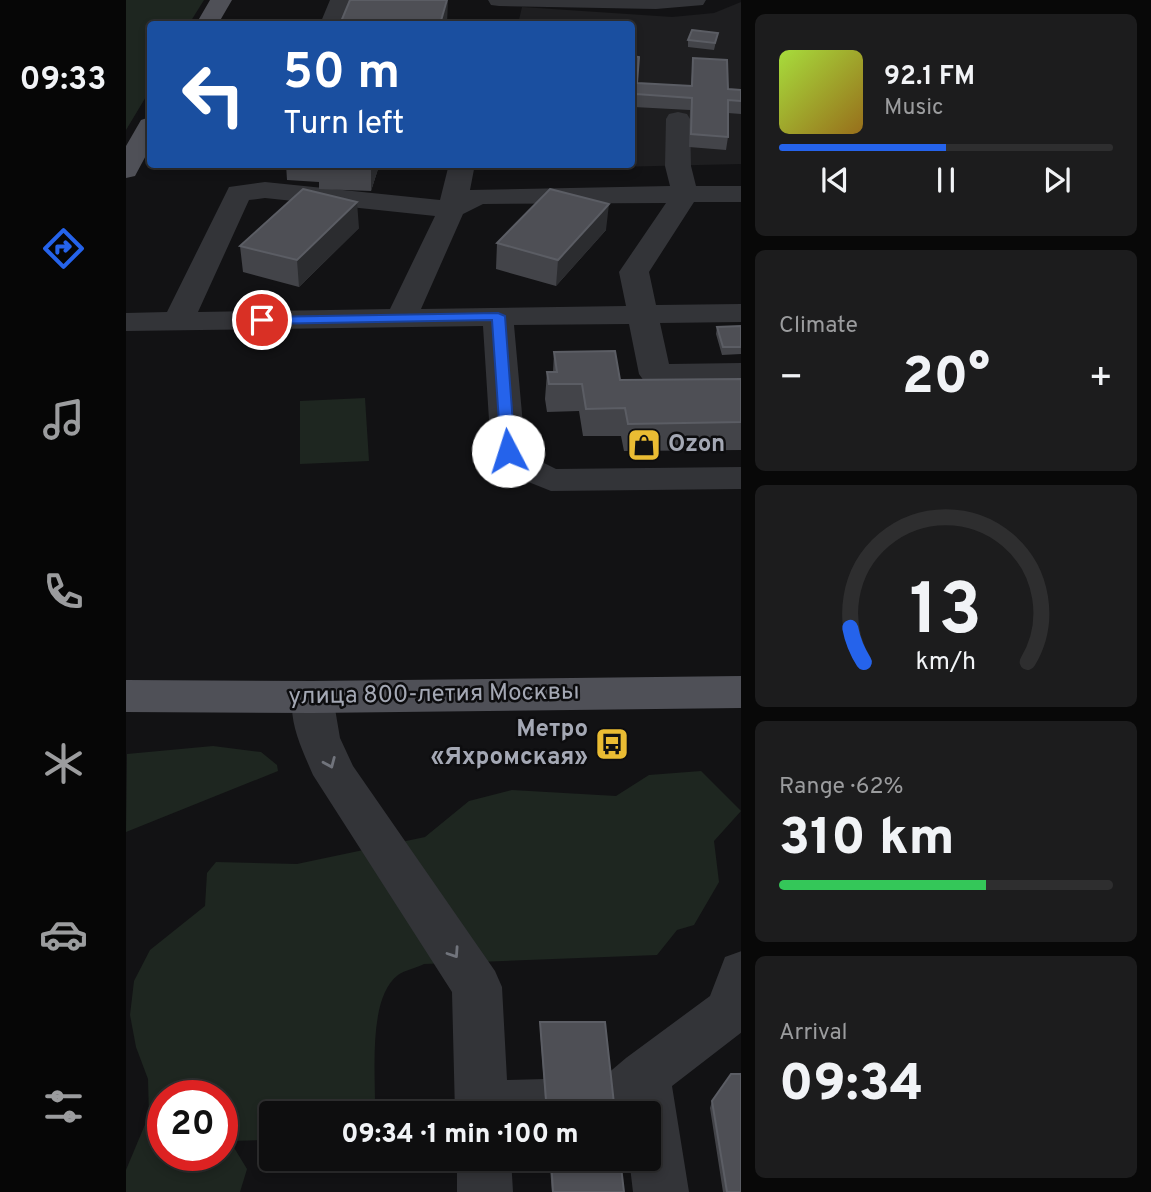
<!DOCTYPE html>
<html lang="en">
<head>
<meta charset="utf-8">
<style>
	:root { --surface:#0e0e0f; --page:#1c1c1d; --text:#f1f3f6; --muted:#9b9c9e; --line:#2e2e2f; --accent:#2563eb }
	body { margin:0; font-family:Overpass,sans-serif; background:var(--page); color:var(--text); height:100vh; display:flex; flex-direction:column; font-size:26px; white-space:nowrap }
	* { box-sizing:border-box; margin:0 }
	p { font-size:23px; color:var(--muted) }
	.icon { flex:none; width:38px; height:38px; fill:none; stroke:currentColor; stroke-width:2; stroke-linecap:round; stroke-linejoin:round }
	.map { position:relative; flex:1; overflow:hidden }
	.side { display:flex; flex-direction:column; gap:14px; padding:14px; background:#080808; width:410px }
	.side>* { flex:none }
	.top-card { position:absolute; left:21px; top:21px; width:488px; height:147px; border-radius:7px; box-shadow:0 4px 10px #0003,0 0 0 2px var(--line); background:#1a4fa0; color:#fff; overflow:hidden }
	.speed { position:absolute; left:21px; top:1080px; display:flex; gap:14px; font-size:35px; font-weight:700; text-align:center }
	.speed>* { display:grid; place-content:center; width:91px; height:91px; border-radius:50%; background:var(--surface); box-shadow:0 4px 10px #0003,0 0 0 2px var(--line); line-height:1 }
	.speed .limit { border:10px solid #d22; background:#fff; color:#111 }
	.pin { position:absolute; display:grid; place-items:center; width:60px; height:60px; color:#fff; margin:-30px; border:4px solid #fff; border-radius:50%; box-shadow:0 2px 7px #0007 }
	.me { position:absolute; width:77px; margin:-38px; rotate:355deg; stroke-linejoin:round; filter:drop-shadow(0 0 5px #0008) }
	.turn { display:flex; align-items:center; gap:24px; height:147px; padding:0 21px; font-size:32px }
	.turn .icon { width:91px; height:91px; stroke-width:2.5 }
	.turn b { display:block; font-size:49px; line-height:60px }
	.big { font-size:52px; font-weight:800; line-height:1.1 }
	.side .tile { flex:1; display:flex; flex-direction:column; justify-content:center; gap:10px; min-width:0; padding:0 24px; border-radius:10px; background:var(--page) }
	.side .dial { align-items:center; gap:0 }
	.dial svg { height:182px; overflow:visible; fill:none; stroke:var(--line); stroke-width:7; stroke-linecap:round; text-anchor:middle }
	.dial text { fill:var(--text); stroke:none }
	.song { display:flex; align-items:center; gap:21px }
	.cover { width:84px; height:84px; border-radius:10px; background:linear-gradient(135deg,hsl(80 70% 55%),hsl(40 70% 35%)) }
	.played { height:7px; border-radius:4px; background:linear-gradient(90deg,var(--accent) 50%,var(--line) 50%) }
	.keys { display:flex; justify-content:space-around; direction:ltr }
	.heat { display:flex; justify-content:space-between; align-items:center; font-size:38px; direction:ltr }
	.charge { height:10px; border-radius:5px; background:linear-gradient(90deg,#34c759 62%,var(--line) 0) }
	.trip { position:absolute; left:133px; top:1101px; width:402px; height:70px; border-radius:7px; background:var(--surface); box-shadow:0 4px 10px #0003,0 0 0 2px var(--line); font-weight:800; line-height:70px; text-align:center }
	main { display:flex; flex:1; min-height:0 }
	.menu { display:flex; flex-direction:column; width:126px; justify-content:space-around; align-items:center; background:#060606; color:var(--muted) }
	.menu .icon { width:49px; height:49px }
	.menu .on { color:var(--accent) }
	.menu b { font-size:32px; color:var(--text) }
	.map>svg:first-child { display:block }
</style>
</head>
<body>
<main>
<nav class="menu">
<b>09:33</b>
<svg class="icon on" aria-label="directions" viewBox="0 0 24 24"><path d="M12 3l9 9-9 9-9-9zM9 14v-3h6M13 9l2 2-2 2"/></svg>
<svg class="icon" aria-label="music" viewBox="0 0 24 24"><path d="M9 18V5l10-2v13"/><circle cx="6" cy="18" r="3"/><circle cx="16" cy="16" r="3"/></svg>
<svg class="icon" aria-label="phone" viewBox="0 0 24 24"><path d="M5 4h4l2 5-3 2q2 4 5 5l2-3 5 2v4C11 20 4 13 5 4z"/></svg>
<svg class="icon" aria-label="climate" viewBox="0 0 24 24"><path d="M12 3v18M4 7l16 10M4 17L20 7"/></svg>
<svg class="icon" aria-label="car" viewBox="0 0 24 24"><path d="M5 17H2v-5l4-1 3-4h7l3 4 3 1v5h-3M9 17h6M6 11h13"/><circle cx="7" cy="17" r="2"/><circle cx="17" cy="17" r="2"/></svg>
<svg class="icon" aria-label="filters" viewBox="0 0 24 24"><path d="M4 7h16M4 17h16"/><circle cx="9" cy="7" r="2"/><circle cx="15" cy="17" r="2"/></svg>
</nav>
<div class="map">
<svg width="616" height="1192" viewBox="0 0 616 1192">
	<rect width="100%" height="100%" fill="#121214"/>
	<!-- built -->
	<path fill="#1e1e20" d="M615,2v162l-254,6 1,-6h144v-140h-114l4,-17 150,10 42,-4z"/>
	<!-- green -->
	<path fill="#1e2620" fill-rule="evenodd" d="M0,0h78l-15,24h-39v66l-24,40z
		M239,398l4,63 -69,3v-63z
		M87,746l48,6 16,13 1,6 -152,61 1,-78z
		M575,771l40,40 -27,30 5,41 -25,43 -17,5 -20,25 -233,9c-8,4 -19,6 -26,11 -31,23 -22,102 -23,138h-104v30l-5,-3 -36,1 17,28 -7,23h-114v-22l23,-55 -1,-36 -12,-32 -6,-32 4,-34 16,-31 55,-44 2,-33 9,-11 81,2 128,-27 44,-36 43,-11 104,6 33,-21zM37,1096h59v59h-59z"/>
	<g fill="none" stroke-linecap="round" stroke-linejoin="round">
		<!-- minor -->
		<path fill="#333438" fill-rule="evenodd" d="M204,0h22l-10,24h-22z
			M362,0h218l-3,5 -47,4 -157,-3 -8,-1z
			M552,112l9,2 3,5 1,47 5,20h46v16h-48l-45,70 7,33 86,-1v18l-82,1 9,41 73,-1v20l-87,1 -11,-3 -5,-7 -10,-50 -115,1 11,122 15,14 16,8 186,-2v22l-191,2 -35,-14 -25,-26 -8,-125 -357,5v-18l41,-1 62,-125 36,-5 175,18 9,-36h26l-5,26 200,-4 -5,-20 1,-47 3,-5zM139,198l170,18 -45,93 -192,3 51,-112zM540,203l-47,69 7,34 -205,3 42,-95 20,-10z
			M186,681l15,5 6,11 7,41 13,28 142,205 7,16 5,93 38,-1 19,8 8,18 -4,8h-113l-3,-121 -139,-217c-11,-26 -30,-63 -16,-89z
			M616,951v81l-70,54 17,106h-56l-4,-34h20v-45h-60l-4,-9 8,-18 33,-28 84,-62 15,-39z
			M331,1158h54l2,34h-56z"/>
		<!-- major -->
		<path fill="#4f5057" fill-rule="evenodd" d="M84,0h22l-14,24h-22z
			M24,117v31l-15,28 -9,2v-32l15,-26z
			M616,676v32l-430,5 -186,-1v-32l186,1z"/>
	</g>
	<!-- wall -->
	<path fill="#434449" d="M592,33l-4,17 -26,-3v-7z
		M506,56l5,27 54,3 2,-28 35,31 13,1v24l-13,-1v24l-2,13 -37,-3 1,-37 -56,-3 -2,24z
		M160,164h124l-1,6 -31,-1 -7,22 -52,-2v-7l-32,-2z
		M233,228l-60,59 -56,-15 -3,-26z
		M480,230l-50,56 -60,-17 1,-26z
		M615,326v28l-19,1 -6,-21 1,-7z
		M428,352l66,28 121,-1v71l-117,1 -3,-15h-38l-4,-25 -32,1 -2,-13 2,-27h6z
		M414,1022l75,91h-69l-6,-84z
		M586,1101l29,91h-18l-13,-84z
		M423,1158h71l4,34h-72z"/>
	<!-- shaded-wall -->
	<path fill="#2b2c2f" d="M322,0l-1,24h-7z
		M245,164h7v5l-7,22z
		M231,202l2,26 -60,59 -2,-27z
		M483,204l-3,26 -50,56 2,-26z"/>
	<!-- building -->
	<path fill="#4e4f55" stroke="#5b5d64" stroke-width="2" d="M224,0h97l-7,24h-100z
		M566,30l26,3 -3,10 -27,-3z
		M506,56l7,1 -2,26 55,3 1,-28 34,2 1,29 13,1v11l-13,-1v37l-37,-3 1,-36 -56,-4 -3,26 -1,-1z
		M210,164h35l-1,2z
		M177,189l54,13 -60,58 -57,-14z
		M424,189l59,15 -51,56 -61,-17z
		M615,326v21h-18l-6,-20z
		M489,351l5,29 121,-1v43l-113,2 -3,-16 -39,1 -4,-25h-33l-2,-12h10l-3,-20z
		M414,1022h65l10,91h-68z
		M605,1074h10v118h-14l-15,-91z
		M425,1158h69l4,34h-71z"/>
	<!-- one-way arrows -->
	<defs><path id="oneway-chevron" d="M-2-3.5L2.5 0L-2 3.5" fill="none" stroke-width="1.6" stroke-linecap="round" stroke-linejoin="round" transform="scale(1.75)"/></defs>
	<g stroke="#71747c">
		<use href="#oneway-chevron" transform="translate(204 763) rotate(67)"/>
		<use href="#oneway-chevron" transform="translate(328 953) rotate(56)"/>
	</g>
	<!-- route -->
	<path fill="#2563eb" stroke="#184099" stroke-width="2" d="M372,313l7,3 10,135 -7,5 -7,-5 -9,-131 -230,4 -7,-4 7,-3z"/>
	<!-- icons -->
	<defs>
		<symbol id="shop-square" viewBox="-11 -11 22 22"><rect x="-9" y="-9" width="18" height="18" rx="4" fill="#eabc33" stroke="#0d0d0f"/><path d="M-5-2.5h2.3a2.7 3.5 0 0 1 5.4 0H5L5.5 6h-11ZM-1.5-2.5h3a1.5 2.3 0 0 0-3 0Z" fill="#111"/></symbol>
		<symbol id="bus-square" viewBox="-11 -11 22 22"><rect x="-9" y="-9" width="18" height="18" rx="4" fill="#eabc33" stroke="#0d0d0f"/><path d="M-5-6H5V4H4V6H2V4H-2V6H-4V4H-5ZM-3.5-4V0h7V-4ZM-3.5 1.2v1.5H-2V1.2ZM2 1.2v1.5H3.5V1.2Z" fill="#111"/></symbol>
	</defs>
	<g fill-rule="evenodd">
		<use href="#shop-square" x="499" y="426" width="38" height="38"/>
		<use href="#bus-square" x="467" y="725" width="38" height="38"/>
	</g>
	<g text-anchor="middle" dominant-baseline="central" stroke-width="5" stroke-linejoin="round" paint-order="stroke">
		<!-- poi labels -->
		<g font-size="24" font-weight="bold" fill="#a4a8b4" stroke="#0d0d0f" text-anchor="start">
			<text x="542" y="445">Ozon</text>
			<text x="462" y="730" text-anchor="end">Метро<tspan x="462" dy="28">«Яхромская»</tspan></text>
		</g>
		<!-- street labels -->
		<g font-size="24" fill="#a4a8b4" stroke="#0d0d0f">
			<text transform="translate(308 695) rotate(-1)">улица 800-летия Москвы</text>
		</g>
	</g>
</svg>
<div class="speed"><div class="limit">20</div></div>
<div class="pin" style="left:136px;top:320px;background:#d93025"><svg class="icon" aria-label="arrive" viewBox="0 0 24 24"><path d="M6 21V4h12l-3 4 3 4H6"/></svg></div>
<svg class="me" style="left:382px;top:451px" viewBox="-20 -20 40 40"><circle r="19" fill="#fff"/><path d="M0-13L10 11 0 6-10 11z" fill="#2563eb"/></svg>
<div class="trip">09:34 · 1 min · 100 m</div>
<div class="top-card">
<div class="turn"><svg class="icon" aria-label="left" viewBox="0 0 24 24"><path d="M17 20v-9H6M10 6l-5 5 5 5"/></svg><div><b>50 m</b>Turn left</div></div>
</div>
</div>
<section class="side">
<div class="tile">
<div class="song"><i class="cover"></i><div><b>92.1 FM</b><p>Music</p></div></div>
<div class="played"></div>
<div class="keys"><svg class="icon" aria-label="previous" viewBox="0 0 24 24"><path d="M18 5L8 12l10 7zM5 5v14"/></svg><svg class="icon" aria-label="pause" viewBox="0 0 24 24"><path d="M8 5v14M16 5v14"/></svg><svg class="icon" aria-label="next" viewBox="0 0 24 24"><path d="M6 5l10 7-10 7zM19 5v14"/></svg></div>
</div>
<div class="tile"><p>Climate</p>
<div class="heat"><a>−</a><b class="big">20°</b><a>+</a></div>
</div>
<div class="tile dial"><svg viewBox="0 0 100 80">
<path d="M14 69A42 42 0 1 1 86 69"/>
<path d="M14 69A42 42 0 0 1 8 54" stroke="#2563eb"/>
<text x="50" y="56" font-size="32" font-weight="700">13</text>
<text x="50" y="72" font-size="11">km/h</text>
</svg></div>
<div class="tile"><p>Range · 62%</p><b class="big">310 km</b><div class="charge"></div></div>
<div class="tile"><p>Arrival</p><b class="big">09:34</b></div>
</section>
</main>
</body>
</html>
